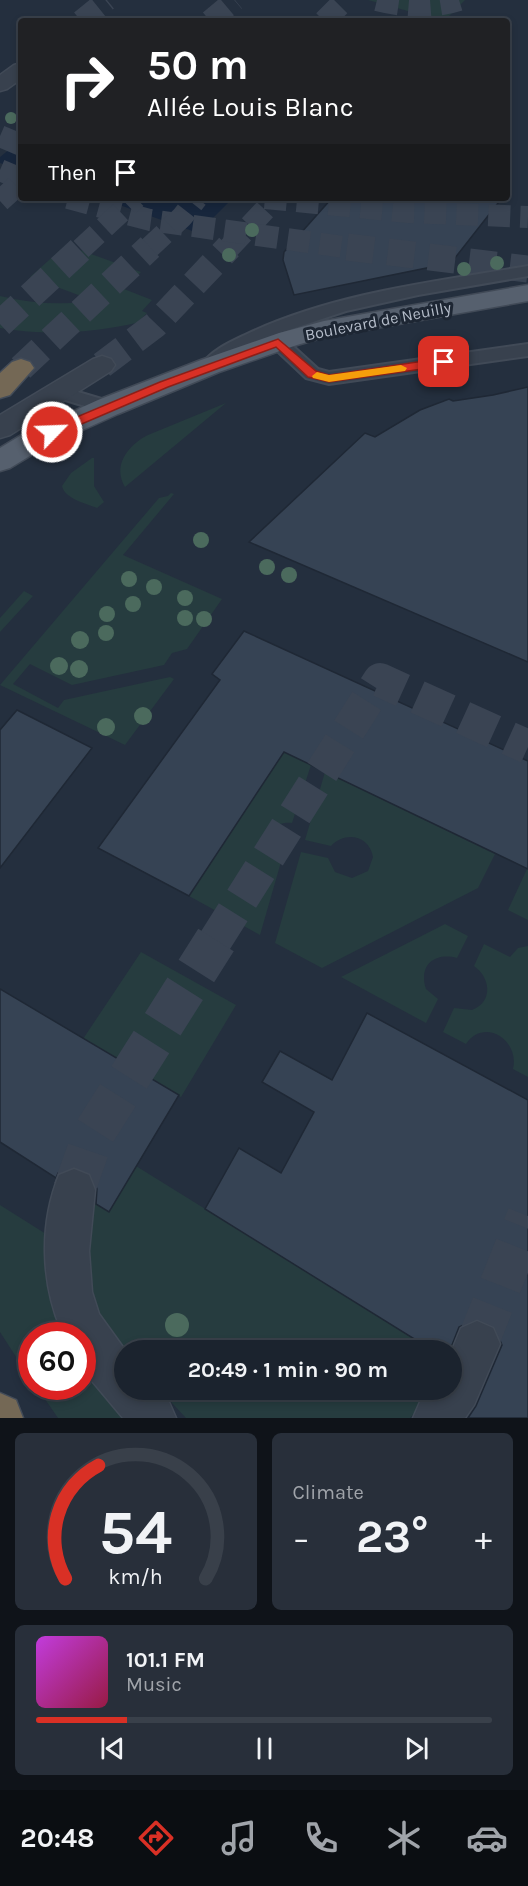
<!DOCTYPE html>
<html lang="en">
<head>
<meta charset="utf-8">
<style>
	:root { --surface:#1b232e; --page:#282f3a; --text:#f1f3f6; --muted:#a0a4aa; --line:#39404a; --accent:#d93025 }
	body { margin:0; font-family:Karla,sans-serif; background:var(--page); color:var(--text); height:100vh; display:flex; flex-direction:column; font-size:22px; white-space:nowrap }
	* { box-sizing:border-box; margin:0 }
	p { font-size:20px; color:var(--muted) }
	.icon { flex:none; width:33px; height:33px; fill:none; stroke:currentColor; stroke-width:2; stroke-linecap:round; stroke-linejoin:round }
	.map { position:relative; height:1418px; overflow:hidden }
	.details { display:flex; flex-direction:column; gap:15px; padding:15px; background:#0f1319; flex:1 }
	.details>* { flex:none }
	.hud { position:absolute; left:18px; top:18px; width:492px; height:183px; border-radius:6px; box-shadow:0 3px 9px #0003,0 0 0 2px var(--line); background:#202124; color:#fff; overflow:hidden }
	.speed { position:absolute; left:18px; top:1322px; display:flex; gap:12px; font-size:30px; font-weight:700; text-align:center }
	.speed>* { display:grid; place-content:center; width:78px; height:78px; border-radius:50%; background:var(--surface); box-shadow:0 3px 9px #0003,0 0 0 2px var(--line); line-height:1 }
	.speed .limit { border:9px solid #d22; background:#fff; color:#111 }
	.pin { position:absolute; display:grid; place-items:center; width:51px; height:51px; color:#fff; margin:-26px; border-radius:12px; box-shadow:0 3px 9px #0006 }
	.me { position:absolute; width:66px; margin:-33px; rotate:66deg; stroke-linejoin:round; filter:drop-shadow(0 0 4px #0008) }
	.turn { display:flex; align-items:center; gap:21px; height:126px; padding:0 30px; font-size:27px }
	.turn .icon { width:78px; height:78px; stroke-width:2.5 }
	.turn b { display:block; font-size:42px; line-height:51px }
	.then { display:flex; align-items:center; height:57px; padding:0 30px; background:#0003; gap:12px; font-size:22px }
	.big { font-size:45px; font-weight:700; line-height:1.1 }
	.details .card { flex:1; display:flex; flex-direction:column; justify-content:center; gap:9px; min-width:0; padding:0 21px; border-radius:9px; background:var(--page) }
	.details .dial { align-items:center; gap:0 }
	.dial svg { height:156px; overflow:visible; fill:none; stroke:var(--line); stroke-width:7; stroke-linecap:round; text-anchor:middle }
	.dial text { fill:var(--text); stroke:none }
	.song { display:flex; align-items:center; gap:18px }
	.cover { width:72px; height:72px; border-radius:9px; background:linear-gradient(135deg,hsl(290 70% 55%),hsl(340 70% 35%)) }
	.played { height:6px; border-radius:3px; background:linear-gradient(90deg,var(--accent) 20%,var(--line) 20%) }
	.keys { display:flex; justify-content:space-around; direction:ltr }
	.heat { display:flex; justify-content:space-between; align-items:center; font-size:33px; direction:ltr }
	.details .tiles { flex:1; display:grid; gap:15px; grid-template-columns:1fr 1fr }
	.card:last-child { grid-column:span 2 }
	.trip { position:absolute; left:114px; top:1340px; width:348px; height:60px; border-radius:30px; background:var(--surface); box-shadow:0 3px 9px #0003,0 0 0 2px var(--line); font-weight:700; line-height:60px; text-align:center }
	.menu { display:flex; height:96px; justify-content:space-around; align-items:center; background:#0b0e12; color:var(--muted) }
	.menu .icon { width:42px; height:42px }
	.menu .selected { color:var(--accent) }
	.menu b { font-size:27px; color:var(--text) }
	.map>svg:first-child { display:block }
</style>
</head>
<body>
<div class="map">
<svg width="528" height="1418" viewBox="0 0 528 1418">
	<rect width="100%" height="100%" fill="#242f3e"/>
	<!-- green -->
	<path fill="#263c3f" d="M368,0h97l-21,21z
		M66,245l75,27 -17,17 28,11 -10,11 5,2 -8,8 1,1c-46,11 -93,14 -140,6v-32c29,7 57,9 86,6l3,-3 -59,-22z
		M226,403l-101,84c-13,-21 3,-42 23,-52z
		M92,458h2v28l10,16 -7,6c-12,-5 -32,-9 -35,-22l9,-13z
		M171,493l3,1 -51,61 99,44 -35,50 -15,4 -8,12 -92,20 -42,-21 -17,20 45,24 6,-8 106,-23 4,2 -49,66 -125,-60 159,-187 9,-2z
		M24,591l9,5 -33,36v-14z
		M289,744l22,21 -19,58c-28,-3 -39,31 -11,39l-21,73 -71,-39z
		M325,772l170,82 -17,34 -156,80 -47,-25 26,-91 27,6 7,14 17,6 16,-7 5,-14c-4,-22 -28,-26 -42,-11l-26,-6z
		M527,869l1,1v50l-20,-10z
		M445,924l23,12 -11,22c-22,-6 -39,7 -31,31l12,10 -12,24 -85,-46z
		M484,944l26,13 8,-9 10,-2v131l-15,-8c7,-29 -29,-52 -47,-25l-23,-12 11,-24 18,2c21,-8 19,-32 2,-44z
		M141,952l95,53 -55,92 -98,-58z
		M136,1166l296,184h-308l-20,-27 -17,-35 2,-88 20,11z
		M0,1205l46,29 16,101h-30l-1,45 -31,-48z
		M83,1369l39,49h-64l-22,-32h46z
		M159,1389h278l-27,29h-224z"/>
	<!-- water -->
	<path fill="#17263c" d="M21,140v30l-21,-7v-6z
		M100,198h133l-35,35z"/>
	<!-- building -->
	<path fill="#364354" stroke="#1f2835" stroke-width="1.5" d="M332,198h170l-51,65 -157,32 -11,-35 1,-8z
		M528,387v275l-279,-120 116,-109 10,4 45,-27 29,-11 4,2 40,-6z
		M244,631l284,130v108l-244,-117 -95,144 -91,-48 122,-168 -8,-6z
		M17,710l75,38 -92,120v-138z
		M0,989l179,106 -70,117 -13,-8 1,-15 -7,-16 -17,-6 -15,6 -2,5 -56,-36z
		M367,1013l161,87v318h-60l8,-12 26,-61 -8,-19 -18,-7 -17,8 -9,23h-18l-227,-141 34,-61 42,25 33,-61 -52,-30 18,-31 52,29z"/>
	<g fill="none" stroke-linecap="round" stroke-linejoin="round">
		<!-- minor-tunnel-far3 -->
		<path stroke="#3a4453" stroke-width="22" stroke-dasharray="22 10" stroke-linecap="butt" d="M377,0c28,7 54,9 82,0
			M81,21l26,-21
			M228,249l48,-51"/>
		<!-- minor-tunnel-far2 -->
		<path stroke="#3a4453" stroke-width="27" stroke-dasharray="27 14" stroke-linecap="butt" d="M102,365l53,-40 74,-78"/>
		<!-- minor-tunnel-far1 -->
		<path stroke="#3a4453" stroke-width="34" stroke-dasharray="34 16" stroke-linecap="butt" d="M215,941l165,-261 148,67"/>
		<!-- minor-tunnel -->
		<path stroke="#3a4453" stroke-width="42" stroke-dasharray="42 21" stroke-linecap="butt" d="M74,1190l20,-57 122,-193
			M477,1344l51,-128"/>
		<!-- secondary-tunnel-far1 -->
		<path stroke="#3a4453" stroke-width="22" stroke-dasharray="22 10" stroke-linecap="butt" d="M0,170l21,9
			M68,198l82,22 208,29"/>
		<!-- secondary-tunnel -->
		<path stroke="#3a4453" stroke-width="27" stroke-dasharray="27 14" stroke-linecap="butt" d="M347,247l181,22"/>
		<!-- primary-tunnel -->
		<path stroke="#3a4453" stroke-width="22" stroke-dasharray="22 10" stroke-linecap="butt" d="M0,136l21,9
			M265,198l143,14 120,5"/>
		<!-- motorway-tunnel-far1 -->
		<path stroke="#3a4453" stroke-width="22" stroke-dasharray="22 10" stroke-linecap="butt" d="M210,21l25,-21
			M324,21l21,-21
			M0,201l21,-19
			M81,249l55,-51
			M148,249l34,-32 15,-19"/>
		<!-- motorway-tunnel -->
		<path stroke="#3a4453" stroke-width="27" stroke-dasharray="27 14" stroke-linecap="butt" d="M0,324l83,-77
			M21,368l129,-121"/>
		<defs>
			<path id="service" d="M528,266v10l-110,19 -72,16 -69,23 -35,17 -26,19h-12l-3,-4c9,-15 29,-24 44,-31 88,-42 188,-53 283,-69z
				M278,336l6,2 34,31 11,3 199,-28v12l-199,28 -23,-6 -34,-32 -3,-4 3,-4z
				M58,386l57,17 2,4 -2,4 -7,2 -56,-17 -3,-4 3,-4z"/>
			<path id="minor" d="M21,63v16l-14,10 -7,2v-16l14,-10z
				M102,356l9,3 4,6 -4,6 -101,64 -10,3v-23l93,-56z
				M74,1169l15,6 6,15 -6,61 3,41 7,22 26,36 -1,39h35l10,13 7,16h-53l-41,-49v-34h-19l-2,-5c-20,-48 -22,-106 -2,-155z
				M477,1321l16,7 7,16 -26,61 -9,13h-52l7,-16 9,-13h23v-39l9,-22z"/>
			<path id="primary" d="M528,285v16l-203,36 -28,8 -78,27 -101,42 -75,34 -33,20 -10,3v-23l23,-14 75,-34 103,-40 78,-27 45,-12z"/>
			<path id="motorway" d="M21,359l9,3 4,6 -24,27 -10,3v-25l12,-11z
				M0,1393l16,7 7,18h-23z"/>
		</defs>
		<!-- service casing -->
		<use href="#service" stroke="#414a57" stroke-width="4"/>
		<!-- minor casing -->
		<use href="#minor" stroke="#414a57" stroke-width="3"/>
		<!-- primary casing -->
		<use href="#primary" stroke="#414a57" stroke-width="3"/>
		<!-- motorway casing -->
		<use href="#motorway" stroke="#434c59" stroke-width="3"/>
		<!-- service -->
		<use href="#service" fill="#38414e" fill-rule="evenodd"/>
		<!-- minor -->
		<use href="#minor" fill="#38414e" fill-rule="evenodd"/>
		<!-- primary -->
		<use href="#primary" fill="#56606e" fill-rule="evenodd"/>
		<!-- motorway -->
		<use href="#motorway" fill="#746855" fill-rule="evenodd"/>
	</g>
	<!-- trees -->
	<g fill="#4b6a5d">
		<circle cx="11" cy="118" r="6"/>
		<circle cx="252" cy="230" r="7"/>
		<circle cx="229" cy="255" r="7"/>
		<circle cx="497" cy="263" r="7"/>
		<circle cx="464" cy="269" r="7"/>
		<circle cx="201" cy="540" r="8"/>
		<circle cx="267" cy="567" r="8"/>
		<circle cx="289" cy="575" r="8"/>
		<circle cx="129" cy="579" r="8"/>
		<circle cx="154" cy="587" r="8"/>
		<circle cx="185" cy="598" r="8"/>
		<circle cx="133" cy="604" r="8"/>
		<circle cx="107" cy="614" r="8"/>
		<circle cx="185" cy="618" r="8"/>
		<circle cx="204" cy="619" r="8"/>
		<circle cx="106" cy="633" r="8"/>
		<circle cx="80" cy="640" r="9"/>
		<circle cx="59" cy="666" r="9"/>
		<circle cx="79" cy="669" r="9"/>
		<circle cx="143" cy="716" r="9"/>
		<circle cx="106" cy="727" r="9"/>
		<circle cx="177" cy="1325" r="12"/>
	</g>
	<!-- route -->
	<path fill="#d93025" stroke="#8d1f18" stroke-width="1.5" d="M278,339l38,32 13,4 115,-17 6,4 -6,4 -115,16 -21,-5 -32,-30 -108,40 -112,48 -4,1 -6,-4 2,-3 112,-47z"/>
	<!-- slow -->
	<path fill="#f59e0b" d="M401,365l6,3 -2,3 -76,11 -16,-4 -1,-2 5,-4 12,3z"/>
	<g text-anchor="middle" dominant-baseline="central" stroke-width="6" stroke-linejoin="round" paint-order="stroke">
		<!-- far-street labels -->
		<g font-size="16" fill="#b4bcc9" stroke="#1d2633">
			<text transform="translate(378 321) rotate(-11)">Boulevard de Neuilly</text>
		</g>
	</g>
</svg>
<div class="speed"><div class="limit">60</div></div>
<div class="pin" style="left:444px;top:362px;background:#d93025"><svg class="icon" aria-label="arrive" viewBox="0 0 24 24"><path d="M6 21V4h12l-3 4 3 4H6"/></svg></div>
<svg class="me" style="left:52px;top:432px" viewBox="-20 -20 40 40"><circle r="17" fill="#d93025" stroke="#fff" stroke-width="3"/><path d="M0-11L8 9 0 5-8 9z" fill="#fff"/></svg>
<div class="trip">20:49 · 1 min · 90 m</div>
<div class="hud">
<div class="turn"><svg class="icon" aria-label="right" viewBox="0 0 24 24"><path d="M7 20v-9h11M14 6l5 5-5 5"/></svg><div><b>50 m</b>Allée Louis Blanc</div></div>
<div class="then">Then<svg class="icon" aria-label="arrive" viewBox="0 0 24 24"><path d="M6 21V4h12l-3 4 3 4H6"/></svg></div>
</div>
</div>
<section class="details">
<div class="tiles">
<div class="card dial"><svg viewBox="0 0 100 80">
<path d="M14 69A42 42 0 1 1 86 69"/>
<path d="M14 69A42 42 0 0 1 31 11" stroke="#d93025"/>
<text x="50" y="56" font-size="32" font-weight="700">54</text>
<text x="50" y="72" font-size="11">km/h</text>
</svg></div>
<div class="card"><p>Climate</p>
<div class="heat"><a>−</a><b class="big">23°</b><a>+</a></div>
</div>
<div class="card">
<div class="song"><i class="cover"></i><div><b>101.1 FM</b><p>Music</p></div></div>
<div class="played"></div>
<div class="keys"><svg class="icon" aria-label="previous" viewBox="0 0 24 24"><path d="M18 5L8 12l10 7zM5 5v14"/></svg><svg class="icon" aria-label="pause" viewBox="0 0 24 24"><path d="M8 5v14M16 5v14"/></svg><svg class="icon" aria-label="next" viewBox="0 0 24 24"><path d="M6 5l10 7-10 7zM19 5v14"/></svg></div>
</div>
</div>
</section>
<nav class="menu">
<b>20:48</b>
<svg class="icon selected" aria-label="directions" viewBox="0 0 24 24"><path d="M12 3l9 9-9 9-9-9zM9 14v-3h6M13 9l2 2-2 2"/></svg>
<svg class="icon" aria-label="music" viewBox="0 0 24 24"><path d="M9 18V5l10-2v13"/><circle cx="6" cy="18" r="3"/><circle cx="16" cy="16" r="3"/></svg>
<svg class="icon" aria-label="phone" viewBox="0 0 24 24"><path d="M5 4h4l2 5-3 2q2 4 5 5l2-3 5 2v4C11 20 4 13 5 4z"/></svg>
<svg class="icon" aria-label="climate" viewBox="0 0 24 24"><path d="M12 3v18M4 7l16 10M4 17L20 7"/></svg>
<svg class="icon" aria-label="car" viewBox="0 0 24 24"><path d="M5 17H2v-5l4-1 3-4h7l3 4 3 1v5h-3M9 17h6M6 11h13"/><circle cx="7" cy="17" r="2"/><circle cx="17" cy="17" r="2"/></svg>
</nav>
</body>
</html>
